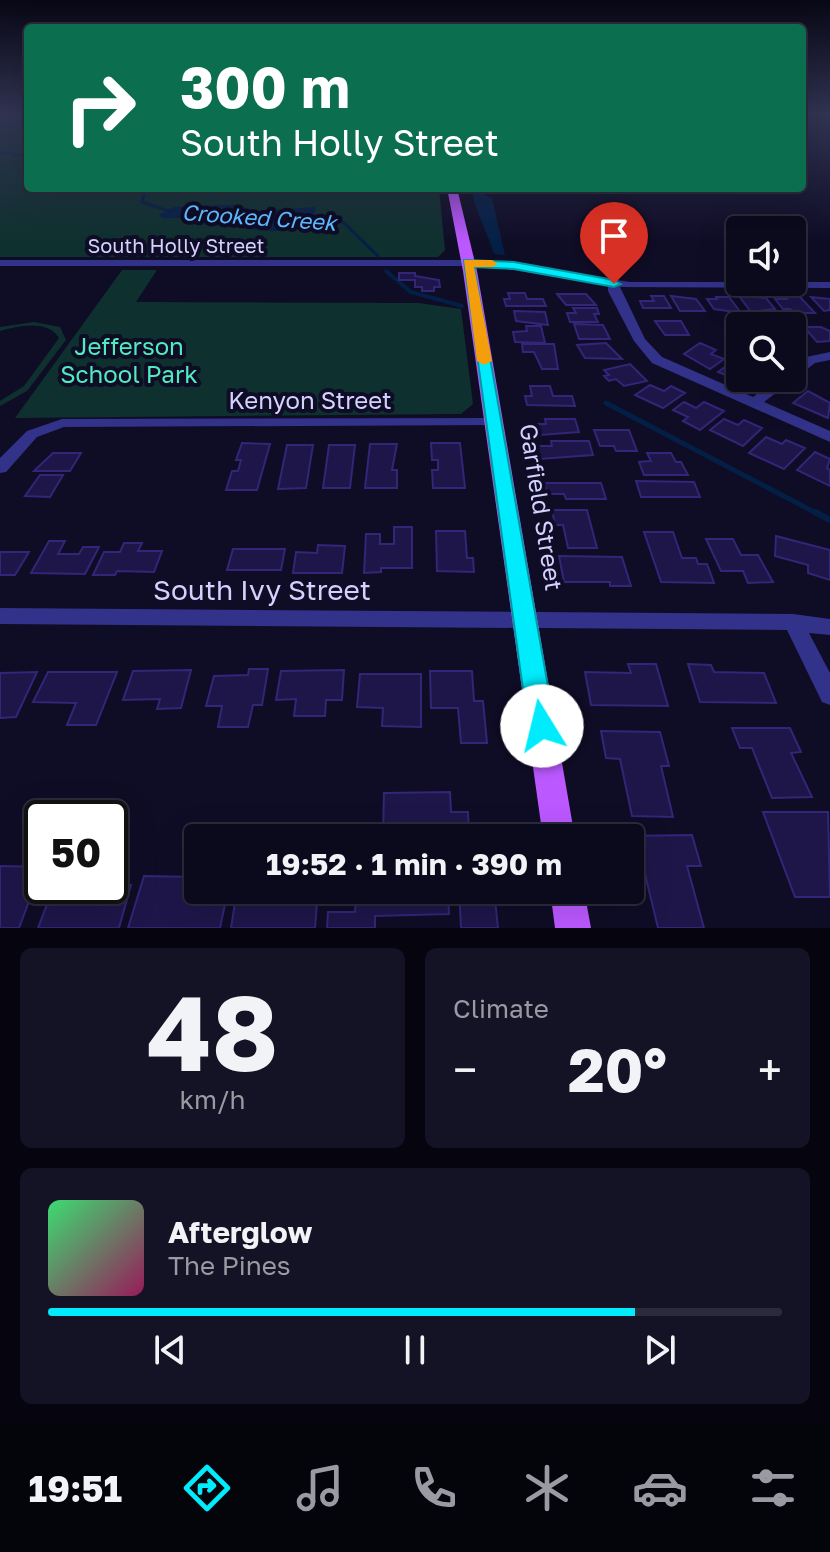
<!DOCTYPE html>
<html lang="en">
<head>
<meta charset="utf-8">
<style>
	:root { --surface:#0b091c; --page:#141225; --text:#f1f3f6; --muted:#9a9aa3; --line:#2b2a3b; --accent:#00ebfc }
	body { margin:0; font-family:"Golos Text",sans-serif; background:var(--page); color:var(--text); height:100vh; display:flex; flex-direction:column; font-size:30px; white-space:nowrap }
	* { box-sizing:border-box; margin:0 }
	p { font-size:26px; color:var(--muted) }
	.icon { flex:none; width:44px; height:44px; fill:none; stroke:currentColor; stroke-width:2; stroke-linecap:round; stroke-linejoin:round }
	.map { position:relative; height:928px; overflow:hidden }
	.drawer { display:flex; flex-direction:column; gap:20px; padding:20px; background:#06050f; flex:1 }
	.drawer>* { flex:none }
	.banner { position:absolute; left:24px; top:24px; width:782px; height:168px; border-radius:8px; box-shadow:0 8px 32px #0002,0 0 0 2px var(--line); background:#0b6e4f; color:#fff; overflow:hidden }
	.buttons { position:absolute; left:726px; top:216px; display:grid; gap:16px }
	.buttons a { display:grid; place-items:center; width:80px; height:80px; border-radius:8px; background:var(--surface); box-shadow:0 8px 32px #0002,0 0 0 2px var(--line); font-size:40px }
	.speed { position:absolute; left:24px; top:800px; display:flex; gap:16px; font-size:40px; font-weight:700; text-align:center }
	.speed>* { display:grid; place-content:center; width:104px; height:104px; border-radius:50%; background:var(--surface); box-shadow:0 8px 32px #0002,0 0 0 2px var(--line); line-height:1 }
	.speed .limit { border:4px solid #111; border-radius:12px; background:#fff; color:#111 }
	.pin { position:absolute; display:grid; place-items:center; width:68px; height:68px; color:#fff; margin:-82px -34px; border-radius:50% 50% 50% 0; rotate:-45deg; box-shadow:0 0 8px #0007 }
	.pin .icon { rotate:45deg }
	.me { position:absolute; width:88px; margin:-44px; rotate:351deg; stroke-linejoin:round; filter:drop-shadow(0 0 6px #0008) }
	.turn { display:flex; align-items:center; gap:28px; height:168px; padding:0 24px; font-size:36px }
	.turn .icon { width:104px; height:104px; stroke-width:2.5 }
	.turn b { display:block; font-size:56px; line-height:68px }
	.big { font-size:60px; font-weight:700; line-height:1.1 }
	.drawer .card { flex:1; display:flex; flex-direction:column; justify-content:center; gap:12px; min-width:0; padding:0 28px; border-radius:12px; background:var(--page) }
	.drawer .dial { align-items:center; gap:0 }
	.dial b { font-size:104px; line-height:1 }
	.song { display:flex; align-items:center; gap:24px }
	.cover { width:96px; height:96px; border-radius:12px; background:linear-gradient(135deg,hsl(140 70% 55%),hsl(330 70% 35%)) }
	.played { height:8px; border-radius:4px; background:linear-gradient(90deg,var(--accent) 80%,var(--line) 80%) }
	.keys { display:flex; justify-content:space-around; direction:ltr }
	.heat { display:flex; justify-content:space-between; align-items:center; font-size:44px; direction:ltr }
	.drawer .tiles { flex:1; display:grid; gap:20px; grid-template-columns:1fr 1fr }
	.card:last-child { grid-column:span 2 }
	.trip { position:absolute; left:184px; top:824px; width:460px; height:80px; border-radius:8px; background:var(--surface); box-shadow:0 8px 32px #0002,0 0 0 2px var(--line); font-weight:700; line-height:80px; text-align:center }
	.menu { display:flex; height:128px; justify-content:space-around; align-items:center; background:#04040b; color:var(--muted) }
	.menu .icon { width:56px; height:56px }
	.menu .active { color:var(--accent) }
	.menu b { font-size:36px; color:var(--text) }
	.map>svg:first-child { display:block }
</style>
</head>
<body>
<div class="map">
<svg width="830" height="928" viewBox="0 0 830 928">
	<rect width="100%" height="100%" fill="#0f0c26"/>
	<!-- green -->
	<path fill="#0e302e" d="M0,113h28v75h411l6,62 -7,7h-438z
		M122,270h35l-21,32 283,1 42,6 12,95 -12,10 -446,4z
		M34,322l26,5 6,13 -39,51 -27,15v-5l24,-15 35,-48c-11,-19 -41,-12 -59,-7v-4z"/>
	<!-- water -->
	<path fill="#041f46" d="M471,188l21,10 13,57 -11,-1c-7,-23 -19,-43 -23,-66z
		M219,205h17l22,6 58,-4 -2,11c-36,25 -69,8 -108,1 -15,-3 -29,0 -44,-1l-3,-3 14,-8z"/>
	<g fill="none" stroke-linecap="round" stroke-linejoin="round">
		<!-- stream-far4 -->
		<path stroke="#041f46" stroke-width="2" d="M0,152l28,4"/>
		<!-- stream-far3 -->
		<path stroke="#041f46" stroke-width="3" d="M146,188l-4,14 27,9
			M311,217l32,5 35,34"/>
		<!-- stream-far2 -->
		<path stroke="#041f46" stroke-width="4" d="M386,271l25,21 51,14"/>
		<!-- stream-far1 -->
		<path stroke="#041f46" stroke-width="5" d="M606,403l212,111"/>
		<!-- stream -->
		<path stroke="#041f46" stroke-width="6" d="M815,512l15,8"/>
	</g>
	<!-- building -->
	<path fill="#1e1649" stroke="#332577" stroke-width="2" d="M399,273h16v3l24,4 1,7h-6v4h-12v-4h-7v-7h-16z
		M508,293h17l2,6h16l3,7h-40l-2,-7h6z
		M557,294h29l10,11h-30z
		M651,296h13l7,12h-28l-3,-7h14z
		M671,296l25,3 9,12h-25z
		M739,296l27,2 9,11 -24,3z
		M785,296l15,1 15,16h-21l-4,-4h-7l-8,-10h12z
		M716,297h13l12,16 -27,-4 -7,-10h10z
		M811,297l19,2v11l-6,1z
		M573,308h24l2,6h-5l4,8h-28l-3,-9h9z
		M514,311l31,1 3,13 -32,-4z
		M655,321h26l8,14h-24z
		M574,324l29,1 7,14h-31z
		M526,326h15l4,17 -30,-1 -2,-10 14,-1z
		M804,327h17l9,4v10l-13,1z
		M606,343l16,16 -37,-1 -8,-13z
		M700,343l16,7 -5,4 13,5 -14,10 -26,-15z
		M522,344h32l4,25h-16l-8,-17h-11z
		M735,360l5,2v15l-7,1 -15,-6z
		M630,364l17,17 -23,5 -8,-7 -7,2 -5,-5 5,-1 -5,-5z
		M650,385l14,6 7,-5 14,7 -22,15 -28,-13z
		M530,386h20l3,10h19l3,10 -48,-1 -2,-9h7z
		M808,391l22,12 -2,15 -35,-15z
		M684,402l12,6 8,-6 20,9 -24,19 -17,-9 5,-4 -15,-7z
		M545,419h30l4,13 -39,3 -2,-11h8z
		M724,419l14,6 6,-5 18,8 -19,18 -33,-16z
		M594,430h35l8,21h-21l-2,-5h-14z
		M766,437l16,7 4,-4 19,8 -21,21 -35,-16z
		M551,441h38l4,14 -54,4 -3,-13h16z
		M242,443l28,1 -13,46h-31l6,-19h6l3,-11h-5z
		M431,443h29l5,45h-32l-1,-18h6v-10h-6z
		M370,444h27l-5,26h5v18h-32z
		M287,445h26l-7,43 -28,1z
		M329,445h26l-5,43h-27z
		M815,452l15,7 -3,9 3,2v16l-33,-16z
		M53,453h28l-11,18h-36z
		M647,453h24l5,9h5l7,13h-44l-5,-13 12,-1z
		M40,475h23l-13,22 -25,-1z
		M636,481l58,1 6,15h-59z
		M545,483h56l5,16h-40l-2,-5h-17z
		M552,510h35l10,38h-29l-5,-23h-8z
		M394,527h18v41h-31v4l-17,1 2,-39h14v10h14z
		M436,531h29l2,27h6l1,14 -37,-1z
		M644,532h29l9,26h14l2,6h9l7,19 -53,-1z
		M776,536l54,14v30l-22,-7v-8l-33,-9z
		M706,539h27l8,16h17l15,27 -25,1 -5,-12h-22z
		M49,541h16l-7,13h21l4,-7h16l-14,27 -54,-1z
		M124,543h18l-4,8h24l-8,21 -37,-1 -2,4h-22l11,-23h16z
		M318,545l27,1 -3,27h-49l3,-21 21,1z
		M233,549h52l-4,21h-54z
		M0,552h29l-14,23h-15z
		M559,556l63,1 9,29h-21v-4h-46z
		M628,664h28l12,42 -77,-1 -6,-33 46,1z
		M688,664l23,1 3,7 50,1 12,30 -76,-1z
		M249,669h19l-6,36h-9l-5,22h-30l4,-21h-16l8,-30 34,-1z
		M191,670l-10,38 -24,1 3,-10 -37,1 10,-29z
		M344,670l-2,30h-16l-1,16h-31l2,-17 -20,1 5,-29z
		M430,671h42l2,30h9l4,42h-26l-3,-35h-27z
		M37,672l-21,45 -16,1v-45z
		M48,672h69l-21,53h-29l9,-22 -43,-1z
		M360,674h61v53l-39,-1 1,-18 -26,-1z
		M732,728h58l11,24 -10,1 21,44 -40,1 -20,-50h-12z
		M601,731l59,1 9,34h-8l12,51 -41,-1 -12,-57 -14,-1z
		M450,792l1,20h17l1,21 -86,2 1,-42z
		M763,812h65l2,85h-35z
		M692,835l9,31h-14l17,62h-46l-14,-58h-9l-5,-32 -3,-2z
		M0,866l42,1 -23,61h-19z
		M144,876l54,1v13h30l-8,38h-92z
		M131,885l-12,43h-81l14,-37h-9l2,-5z
		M237,890h81l-3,38h-84z
		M384,890h64l1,24 -74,2v12h-48l1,-16h27l1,-20z
		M459,890h35l4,38h-37z"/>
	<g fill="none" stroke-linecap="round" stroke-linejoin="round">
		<!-- minor -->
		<path fill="#32328a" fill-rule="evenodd" d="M0,260h488l142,22h200v6l-210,-1 25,52 17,18 91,40 25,-19h14v-10l14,-11 24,-5v8l-15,3 -51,39 66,29v11l-178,-79 -18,-22 -26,-50v-6l-120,-19h-488z
			M494,418l7,4 -2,3 -435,2 -27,10 -31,35 -6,1v-15l27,-27 35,-12z
			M0,608l793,6 37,5v16l-21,-2 21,40v32l-8,-3 -35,-72 -787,-6z"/>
		<!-- major -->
		<path fill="#bb58ff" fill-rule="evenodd" d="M447,188h10l20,83 98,567h-32l-80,-567z
			M550,890h34l7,38h-36z"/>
	</g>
	<!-- sky -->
	<linearGradient id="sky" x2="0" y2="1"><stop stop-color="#080715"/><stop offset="0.47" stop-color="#313452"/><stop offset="1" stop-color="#313452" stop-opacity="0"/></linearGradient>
	<rect width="830" height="243" fill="url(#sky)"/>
	<!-- route -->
	<path fill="#00ebfc" stroke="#0099a4" stroke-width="2" d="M464,260l50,2 100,18 7,4 -7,3 -100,-18 -40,-2 81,459 -4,9 -9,3 -10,-3 -4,-9z"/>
	<!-- slow -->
	<path fill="#f59e0b" d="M464,260h28l6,4 -6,3h-18l18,94 -8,4 -7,-4z"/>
	<g text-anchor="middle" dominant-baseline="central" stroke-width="8" stroke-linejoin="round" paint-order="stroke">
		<!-- far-street labels -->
		<g font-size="20" fill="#d4d1ff" stroke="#0f0c26">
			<text x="176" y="245">South Holly Street</text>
		</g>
		<!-- far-water labels -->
		<g font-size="22" font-style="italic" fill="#5fbaff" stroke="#0f0c26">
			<text transform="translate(259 217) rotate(4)">Crooked Creek</text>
		</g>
		<!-- park labels -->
		<g font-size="24" fill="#50ecbf" stroke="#0f0c26">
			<text x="129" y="345">Jefferson<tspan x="129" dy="28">School Park</tspan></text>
		</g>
		<!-- street labels -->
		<g font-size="24" fill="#d4d1ff" stroke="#0f0c26">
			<text x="310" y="399">Kenyon Street</text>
			<text transform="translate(542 507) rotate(81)">Garfield Street</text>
		</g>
		<!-- near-street labels -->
		<g font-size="28" fill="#d4d1ff" stroke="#0f0c26">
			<text x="262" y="589">South Ivy Street</text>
		</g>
	</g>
</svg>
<div class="buttons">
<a><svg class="icon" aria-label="sound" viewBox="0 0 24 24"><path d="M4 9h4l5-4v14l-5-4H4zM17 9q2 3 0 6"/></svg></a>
<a><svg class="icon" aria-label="search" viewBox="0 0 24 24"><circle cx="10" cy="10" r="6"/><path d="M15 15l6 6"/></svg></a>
</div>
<div class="speed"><div class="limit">50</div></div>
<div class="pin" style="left:614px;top:284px;background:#d93025"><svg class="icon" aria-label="arrive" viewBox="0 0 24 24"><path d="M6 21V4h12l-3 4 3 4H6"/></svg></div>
<svg class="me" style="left:542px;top:726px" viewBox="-20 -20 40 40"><circle r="19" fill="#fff"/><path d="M0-13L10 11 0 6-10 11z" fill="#00ebfc"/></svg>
<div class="trip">19:52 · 1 min · 390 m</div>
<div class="banner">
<div class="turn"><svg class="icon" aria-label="right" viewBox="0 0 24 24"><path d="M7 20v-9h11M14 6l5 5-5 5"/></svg><div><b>300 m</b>South Holly Street</div></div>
</div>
</div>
<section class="drawer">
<div class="tiles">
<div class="card dial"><b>48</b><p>km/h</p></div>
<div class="card"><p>Climate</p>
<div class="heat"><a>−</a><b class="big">20°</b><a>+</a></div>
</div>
<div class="card">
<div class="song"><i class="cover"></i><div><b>Afterglow</b><p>The Pines</p></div></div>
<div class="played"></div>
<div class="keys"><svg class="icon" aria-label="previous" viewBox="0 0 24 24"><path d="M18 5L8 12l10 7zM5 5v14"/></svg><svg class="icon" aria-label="pause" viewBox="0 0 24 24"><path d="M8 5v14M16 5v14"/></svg><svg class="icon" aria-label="next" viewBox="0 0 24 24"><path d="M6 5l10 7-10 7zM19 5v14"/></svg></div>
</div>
</div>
</section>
<nav class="menu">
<b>19:51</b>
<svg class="icon active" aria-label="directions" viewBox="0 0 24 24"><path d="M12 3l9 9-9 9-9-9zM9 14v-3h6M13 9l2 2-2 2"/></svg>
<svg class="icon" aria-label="music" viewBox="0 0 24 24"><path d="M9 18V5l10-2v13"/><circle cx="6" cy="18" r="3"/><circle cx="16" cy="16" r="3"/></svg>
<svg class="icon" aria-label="phone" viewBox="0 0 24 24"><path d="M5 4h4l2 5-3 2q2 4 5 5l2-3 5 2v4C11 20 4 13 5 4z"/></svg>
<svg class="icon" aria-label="climate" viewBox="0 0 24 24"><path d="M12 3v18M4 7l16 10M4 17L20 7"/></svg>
<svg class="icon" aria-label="car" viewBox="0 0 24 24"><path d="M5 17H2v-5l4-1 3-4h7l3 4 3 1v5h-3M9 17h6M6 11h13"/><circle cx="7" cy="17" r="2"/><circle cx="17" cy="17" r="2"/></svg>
<svg class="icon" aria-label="filters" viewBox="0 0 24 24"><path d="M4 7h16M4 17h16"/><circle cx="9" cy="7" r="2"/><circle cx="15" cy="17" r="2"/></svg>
</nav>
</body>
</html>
